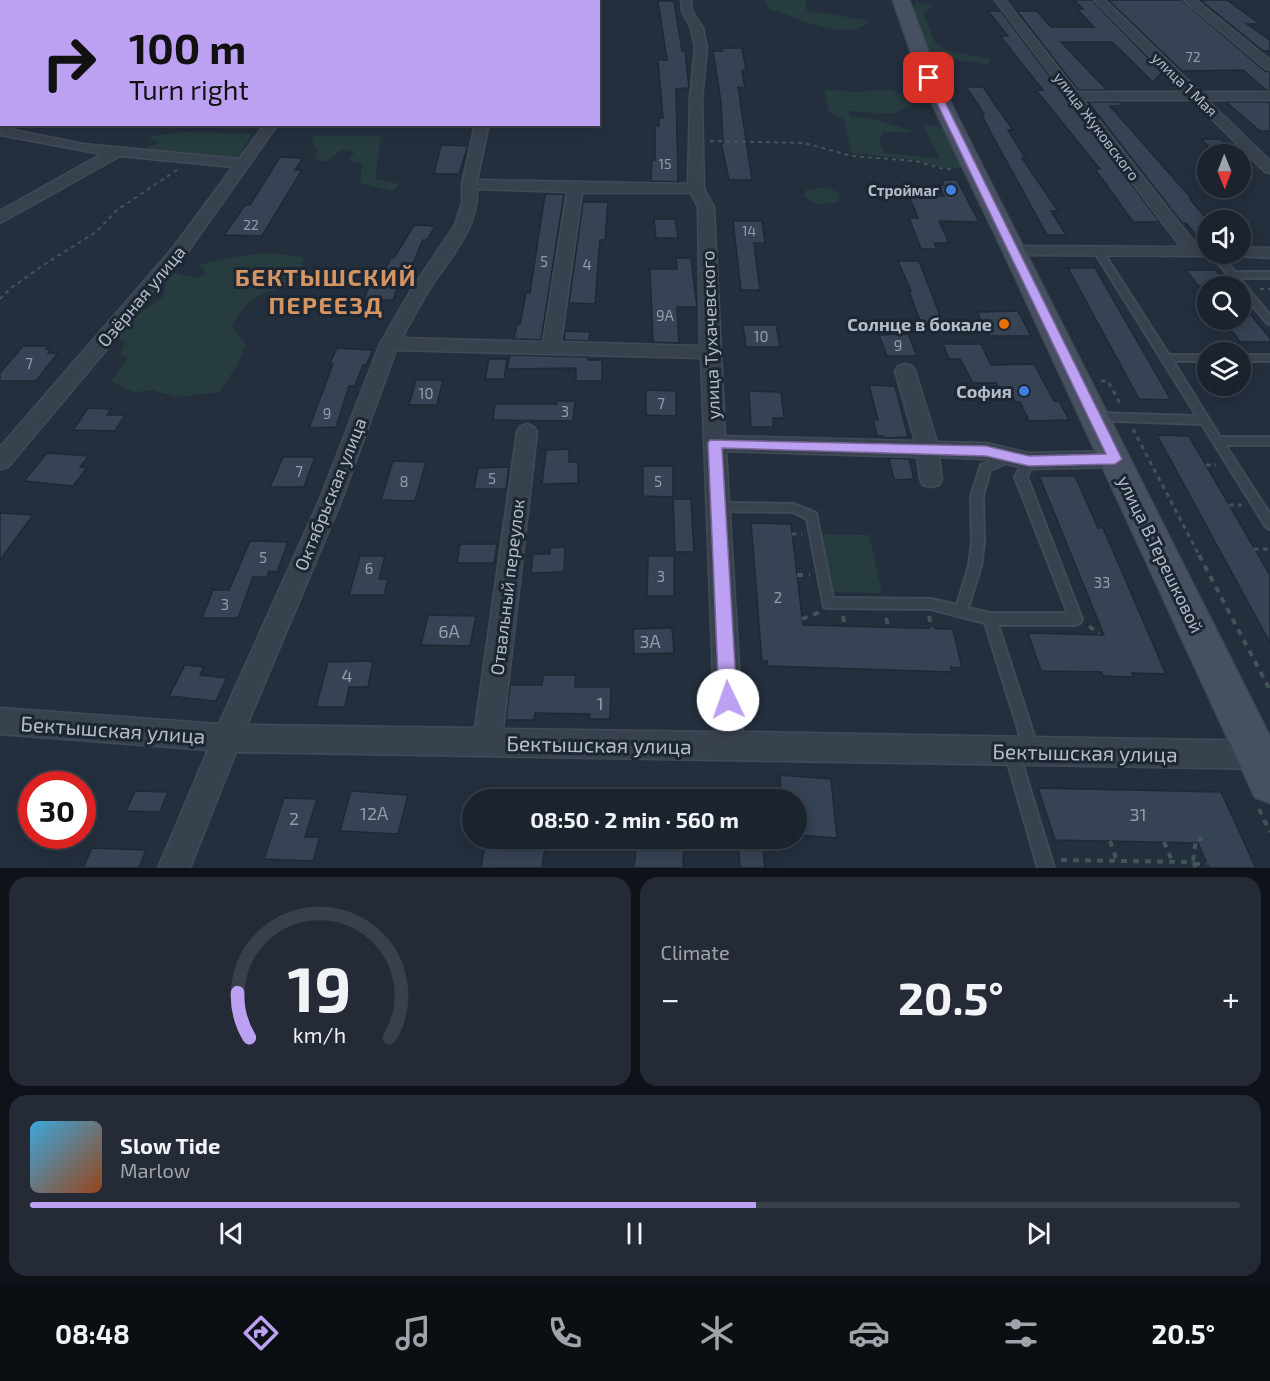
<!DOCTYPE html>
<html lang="en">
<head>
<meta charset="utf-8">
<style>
	:root { --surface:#1b232e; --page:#242b36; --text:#f1f3f6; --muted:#a0a4aa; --line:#39404a; --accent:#bca0f2 }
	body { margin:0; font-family:"Exo 2",sans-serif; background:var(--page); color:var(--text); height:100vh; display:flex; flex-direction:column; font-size:22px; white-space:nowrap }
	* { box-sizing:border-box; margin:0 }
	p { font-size:20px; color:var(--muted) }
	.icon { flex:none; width:33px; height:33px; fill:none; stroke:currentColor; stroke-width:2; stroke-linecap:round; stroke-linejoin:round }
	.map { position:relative; height:868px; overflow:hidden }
	.drawer { display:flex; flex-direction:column; gap:9px; padding:9px; background:#0f1319; flex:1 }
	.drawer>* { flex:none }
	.hud { position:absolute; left:0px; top:0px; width:600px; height:126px; box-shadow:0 3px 15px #0003,0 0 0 2px var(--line); background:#bca0f2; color:#111; overflow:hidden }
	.needle { width:39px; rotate:179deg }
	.buttons { position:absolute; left:1197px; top:144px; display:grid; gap:12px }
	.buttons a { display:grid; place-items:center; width:54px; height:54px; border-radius:50%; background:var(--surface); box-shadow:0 3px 15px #0003,0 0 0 2px var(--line); font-size:30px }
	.speed { position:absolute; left:18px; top:771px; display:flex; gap:12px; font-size:30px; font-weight:700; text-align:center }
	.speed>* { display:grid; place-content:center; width:78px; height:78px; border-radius:50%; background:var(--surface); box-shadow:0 3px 15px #0003,0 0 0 2px var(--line); line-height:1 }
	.speed .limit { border:9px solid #d22; background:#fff; color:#111 }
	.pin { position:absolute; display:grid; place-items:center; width:51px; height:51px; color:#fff; margin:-26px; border-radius:12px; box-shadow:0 3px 9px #0006 }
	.me { position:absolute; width:66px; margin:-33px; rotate:357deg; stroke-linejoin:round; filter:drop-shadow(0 0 4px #0008) }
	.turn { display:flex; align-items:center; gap:21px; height:126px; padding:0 30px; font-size:27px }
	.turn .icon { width:78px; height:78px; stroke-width:2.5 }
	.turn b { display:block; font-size:42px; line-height:51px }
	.big { font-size:45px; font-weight:700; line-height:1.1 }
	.drawer .tile { flex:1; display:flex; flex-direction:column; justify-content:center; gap:9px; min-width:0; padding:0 21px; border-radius:18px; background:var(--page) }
	.drawer .dial { align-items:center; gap:0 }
	.dial svg { height:156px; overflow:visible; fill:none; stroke:var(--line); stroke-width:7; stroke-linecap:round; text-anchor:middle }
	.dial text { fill:var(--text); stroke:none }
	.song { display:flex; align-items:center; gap:18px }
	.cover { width:72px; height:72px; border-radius:9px; background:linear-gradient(135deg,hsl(200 70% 55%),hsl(20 70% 35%)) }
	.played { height:6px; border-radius:3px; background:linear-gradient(90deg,var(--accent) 60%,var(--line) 60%) }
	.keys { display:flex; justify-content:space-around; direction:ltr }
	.heat { display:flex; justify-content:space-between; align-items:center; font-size:33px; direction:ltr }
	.drawer .tiles { flex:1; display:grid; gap:9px; grid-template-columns:1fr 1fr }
	.tile:last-child { grid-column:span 2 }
	.trip { position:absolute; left:462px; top:789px; width:345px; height:60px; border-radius:30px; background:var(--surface); box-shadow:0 3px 15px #0003,0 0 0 2px var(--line); font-weight:700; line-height:60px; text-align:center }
	.dock { display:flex; height:96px; justify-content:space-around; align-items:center; background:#0b0e12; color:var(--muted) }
	.dock .icon { width:42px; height:42px }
	.dock .on { color:var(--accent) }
	.dock b { font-size:27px; color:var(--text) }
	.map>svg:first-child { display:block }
</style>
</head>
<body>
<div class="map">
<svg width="1270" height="868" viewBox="0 0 1270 868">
	<rect width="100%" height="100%" fill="#242f3e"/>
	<!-- green -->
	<path fill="#263c3f" d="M765,0h41v8l2,3 59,9 1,3c-27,20 -71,-7 -99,-14z
		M916,2l18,4 -10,7 10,28 14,10 43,8 -2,6 -42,-7 -6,9h-10l-20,-52z
		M892,89l24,15 -24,10 -44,-3 2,6 19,1 47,14h-32l-5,9 6,12 55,6 -17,-35 30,6 17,38h-26l-28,-8 -64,-7 -8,-33 -15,-9 -5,-21 32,2z
		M186,132l66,2 -16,26 -96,-7 9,-7 8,-1 1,-4 -9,-2 3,-3z
		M314,135l67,1 -6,43 24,5 -7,7 -32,-8 2,-19 -13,-4 6,-9 -14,-1 -15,12 -12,-4 4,-9 -6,-7z
		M810,189l18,-1 12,5 -3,10 -20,1 -13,-7 1,-6z
		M270,253l34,4c-1,6 -2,14 -5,18 -7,12 -23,13 -34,18 -16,7 -25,18 -33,33l14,19 -10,22 -17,25 -42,5 -25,-7 -18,2 -23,-10 16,-24 -7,-4 6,-12 -10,-5 13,-19 22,-12 12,-9 4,-17 8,-7 21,5 11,-4 -8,-9 35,-8z
		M823,534l46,1 13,58 -49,-1z"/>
	<!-- building -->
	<path fill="#364354" stroke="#1f2835" stroke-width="1.5" d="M1074,0h18l70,72 -9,10 -41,-40h-51l46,48h-29l-61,-79h20l14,16h43l-17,-18h6z
		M1108,0h74l83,71 5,1v18h-4l-23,-20 -61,1z
		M1200,0h27l33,24h-13l23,16v11h-7z
		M658,1h16l8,50h3l4,37 -13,1 2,93 -27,-1 1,-21h3v-35l4,1v-8h4l-5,-58h9z
		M988,11h13l159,211h-27l-38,-53h5l-64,-79h7l-43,-54h8z
		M722,48h20l4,21 -4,2 3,17 -7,-1 14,93h-23l-8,-37h2l-2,-41 -8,-51h9z
		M966,87h17l30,43h-5l17,28h-3l36,53h-7l15,24h-19l-55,-100 -10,-20 2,-1z
		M1088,102h31l4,4h-13l82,93h-2l18,22v24h-4l-18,-22h-4z
		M1226,102h44v29h-10z
		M1201,139h20l16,15h-20z
		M441,145l27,1 -9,28h-25z
		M280,157l23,1 -8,12h7l-40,66 -38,-1 21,-30h5z
		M942,180h15l22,42 -40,-1 10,22h-15l3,6h-16l-12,-31h9l-9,-22h35l-6,-11h6z
		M545,194h19l-23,146 -27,-1 3,-15h3l6,-31h4z
		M583,202h25l-3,38h-5l-5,64 -26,-1z
		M654,219h21l3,19h-22z
		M733,221h29l3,22h-11l6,47h-19z
		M414,225l21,1 -8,14h-4l-15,35h-6l-9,25h-29l5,-14h8l14,-28h3z
		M676,258h15l6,49h-20l2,36 -26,-1 -3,-73h27z
		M898,261h21l25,65h-22l-13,-35h2z
		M1068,268h27l76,132 -32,-1z
		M1186,270h30l13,16h-31z
		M1240,302l30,36v4h-30l-16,-22h16z
		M1018,311l13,25h-42l-12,-24z
		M743,325h33l4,22h-34z
		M565,331l25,1 -1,9 -25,-1z
		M908,334l9,22h-30l-8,-21z
		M943,344h38l10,21 43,-1 20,37h5l10,19 -40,1 -9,-19h-5l-2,-4h-10l-7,-15h-23l-13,-24h-11z
		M23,346h26l-3,3h5l-3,4h10l-22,28h-36v-8z
		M337,348l36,2 -7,15h-3l-8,21h-6l-13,41 -27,1 24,-64 -3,-1z
		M510,355l78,2v3h14v21h-26v-13l-69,1z
		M489,359h18l-3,20h-19z
		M416,380h27l-6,25h-28z
		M869,385l26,1 13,51 -24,1 -1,-2h-6l-4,-17 5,1z
		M646,390l30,1v25l-30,-1z
		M749,391l32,1 3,26h-11v9h-22z
		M557,401h18l-2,20 -80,-1 2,-16h62z
		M88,408l23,1 -4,6h18l-10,16 -42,-1z
		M1157,435l32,1 81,139v68z
		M569,449v13h9v21l-36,1 4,-34z
		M47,453l42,3 -9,11 7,1 -14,18 -49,-5z
		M283,457h32l-11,30h-34z
		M889,458l20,1 5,20 -20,1z
		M393,461l33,1 -11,39 -34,-1z
		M643,466h30v31l-30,-1z
		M509,467l-3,22h-32l4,-21z
		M1039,476h36l23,52h5l63,146 -34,-1 1,4 -30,-1 -1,-4 -61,-1 -13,-38 76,2z
		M673,499h18l3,53h-19z
		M0,513l33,2 -33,45z
		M751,523l40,1 12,101 150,4 9,39 -11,-1 1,5 -184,-6 -1,-5h-5z
		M250,541l38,1 -11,30 -8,-1 -2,6h-14l-15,41h-36l11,-28h16z
		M460,544h37l-3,19h-37z
		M565,547l-1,25 -33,1 2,-19h17v-6z
		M360,556h25l-6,23h9l-4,16h-35z
		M648,556h26v40h-27z
		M428,615l48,1 -6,30 -49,-1z
		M672,628l2,25 -40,1 -1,-25z
		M373,661l-5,26h-19l-4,20h-29l12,-45z
		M185,665l19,2 -4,8 27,3 -11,23 -47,-5z
		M543,675h33l-1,12h36l-1,32h-21l1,-5 -55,-1 -1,7h-28l4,-35h32z
		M780,775l51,4 6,59 -41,-3v-35h-15z
		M1038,788l183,4 35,76h-47l-11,-25 -143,-3z
		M135,791l33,1 -8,20 -34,-1z
		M351,791l57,4 -10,39 -58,-3z
		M284,798l33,1 -12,38h15l-7,24 -49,-2z
		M486,838l60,2 -4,28h-61z
		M637,838l47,2 -1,28h-49z
		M738,838h24l3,30h-25z
		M92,848l54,2 -7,18h-56z"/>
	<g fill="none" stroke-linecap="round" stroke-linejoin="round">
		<defs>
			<path id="service" d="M1095,249h6l68,106h39v6h-35l47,76h50v8h-45l45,69v15l-4,-2 -64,-103 -111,-4 -1,-3 1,-3 4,-1 102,3 -103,-165z
				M1211,254h8l16,18h35v6h-31l31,37v9l-3,-1 -27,-32v-5h-3z
				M1240,355h30v6h-30z
				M1010,453l4,1 1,3 -1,3 -24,10 -7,26 1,46 -3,24 -13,42 22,5h78l-53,-136 10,-19h8l1,3 -7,16 55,142 -2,4 -4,2h-78l40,123 -2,5 -5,2 -5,-2 -2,-5 -39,-125 -54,-14 -103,-1 -4,-1 -17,-88 -14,-7 -75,-1 -4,-1 -2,-3 2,-3 4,-1 76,1 22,9 17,85 98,1 26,6 12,-39 3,-24 -1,-46 9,-28 1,-3z
				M1012,746l5,2 2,5 35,115h-16l-33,-115 2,-5z"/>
			<path id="minor" d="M3,0h14l-15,2z
				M102,0h10l-11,2z
				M364,0h10l-11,2z
				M508,0h10v2h-10z
				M681,0h10l1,11 11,17 4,20 -5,50 2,91 10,18 11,229 190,5 -20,-70 3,-5 7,-2 7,2 3,5 22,71 49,1 43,10 86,-2 8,2 3,6 -3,6 -8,2 -86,2 -43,-10 -47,-2 3,22 -3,6 -8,2 -8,-2 -3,-6 -3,-22 -191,-6 17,281 527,9v28l-1034,-17 -46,116h-32l50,-118 -208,-16v-26l219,16 101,-225 60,-155 30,-52 45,-67 7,-22v-19l13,-60h14l-12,56 211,4 2,-86 5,-50 -4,-20 -9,-17zM477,189l90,3 -24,150 -141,-4c8,-15 16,-30 25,-45 20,-33 52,-63 50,-104zM582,193h109l7,14 2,139 -139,-4zM396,350l305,8 14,374 -212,-3 34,-297 -3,-5 -7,-3 -7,3 -3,5 -42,296 -228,-3 95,-226z
				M995,0h10l72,92h108l-91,-92h11l95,92h70v8h-63l63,61v12l-5,-1 -72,-72h-110l115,147h10v7h7l-1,2 -205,-1 -2,-4 8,-5 166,1z
				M1184,0h12l74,60v10l-4,-1z
				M0,46h2v8h-2z
				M265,124h13l-94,133 -176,210 -8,2v-22l172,-198 61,-82 -113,-11 -120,67v-12l102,-57 -102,-19v-8l83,17 156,15z
				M1240,247l30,1v10l-36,-2 -1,-2h7z"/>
			<path id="secondary" d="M893,0h16l29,78 332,659v66l-15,-6 -252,-546 -83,-173z"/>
		</defs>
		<!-- service casing -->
		<use href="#service" stroke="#414a57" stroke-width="4"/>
		<!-- minor casing -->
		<use href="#minor" stroke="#414a57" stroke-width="3"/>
		<!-- secondary casing -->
		<use href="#secondary" stroke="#414a57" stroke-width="3"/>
		<!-- path-far2 -->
		<path stroke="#3f5557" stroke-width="2" stroke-dasharray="4 4" stroke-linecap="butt" d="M710,141l94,2 48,13 64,5 28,8h11
			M1260,289h10
			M0,299l11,-11 31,-22 54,-34 21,-22 60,-40"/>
		<!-- path-far1 -->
		<path stroke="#3f5557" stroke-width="3" stroke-dasharray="4.5 4.5" stroke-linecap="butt" d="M1101,381h7l12,23
			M1133,429l67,128
			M1206,465h10
			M1229,505h13
			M792,534h10
			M1254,549h16"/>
		<!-- path -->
		<path stroke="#3f5557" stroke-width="4" stroke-dasharray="6 6" stroke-linecap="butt" d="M1199,555l71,135
			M797,575h13
			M843,616l2,10
			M929,616l3,13
			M886,618l3,10
			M802,619l18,-7
			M1089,626l10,8
			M1259,809l11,23
			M1110,841l7,20
			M1164,842l8,19
			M1061,860l132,2 3,6
			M1193,861l3,-22h7
			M1194,864h13"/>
		<!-- service -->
		<use href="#service" fill="#38414e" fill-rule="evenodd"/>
		<!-- minor -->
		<use href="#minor" fill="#38414e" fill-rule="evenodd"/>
		<!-- secondary -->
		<use href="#secondary" fill="#465061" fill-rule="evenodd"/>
	</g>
	<!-- route -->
	<path fill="#bca0f2" stroke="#7a689d" stroke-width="1.5" d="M929,76l4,2 189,381 -7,5 -86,2 -43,-10 -264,-8 15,252 -3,6 -6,2 -7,-2 -2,-6 -11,-257 2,-3 276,6 43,10 77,-2 -181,-376z"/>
	<!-- markers -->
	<g fill="#3f7fe0" stroke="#1d2633" stroke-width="2">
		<circle cx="951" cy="190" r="6"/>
		<circle cx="1024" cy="391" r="6"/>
	</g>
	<circle fill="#e8710a" stroke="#1d2633" stroke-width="2" cx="1004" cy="324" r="6"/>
	<g text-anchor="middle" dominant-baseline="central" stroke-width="6" stroke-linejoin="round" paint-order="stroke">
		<!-- far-number labels -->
		<g font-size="14" fill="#929caa">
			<text x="1193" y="56">72</text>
			<text x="665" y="163">15</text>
			<text x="251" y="224">22</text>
			<text x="749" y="230">14</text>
		</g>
		<!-- far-street labels -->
		<g font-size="15" fill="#b4bcc9" stroke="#1d2633">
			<text transform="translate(1185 84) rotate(44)">улица 1 Мая</text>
			<text transform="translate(1097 126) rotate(53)">улица Жуковского</text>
		</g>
		<!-- far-poi labels -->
		<g font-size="15" font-weight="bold" fill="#b4bcc9" stroke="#1d2633" text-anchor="end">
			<text x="939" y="190">Строймаг</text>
		</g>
		<!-- number labels -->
		<g font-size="15" fill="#929caa">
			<text x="544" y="261">5</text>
			<text x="587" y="264">4</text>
			<text x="665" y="315">9А</text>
			<text x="761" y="336">10</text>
			<text x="898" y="345">9</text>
			<text x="29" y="363">7</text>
			<text x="426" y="393">10</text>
			<text x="661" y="403">7</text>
			<text x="565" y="411">3</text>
			<text x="327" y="413">9</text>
			<text x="299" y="471">7</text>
			<text x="492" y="478">5</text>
			<text x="404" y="481">8</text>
			<text x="658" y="481">5</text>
			<text x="263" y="557">5</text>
			<text x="369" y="568">6</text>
			<text x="661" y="576">3</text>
			<text x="1102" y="582">33</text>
			<text x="778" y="597">2</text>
			<text x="225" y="604">3</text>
		</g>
		<!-- street labels -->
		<g font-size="18" fill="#b4bcc9" stroke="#1d2633">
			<text transform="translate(141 296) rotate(-50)">Озёрная улица</text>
			<text transform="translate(710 335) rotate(-92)">улица Тухачевского</text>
			<text transform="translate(330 494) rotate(-68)">Октябрьская улица</text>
			<text transform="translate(1161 554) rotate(64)">улица В.Терешковой</text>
			<text transform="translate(507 587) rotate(-83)">Отвальный переулок</text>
		</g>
		<!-- poi labels -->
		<g font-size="18" font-weight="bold" fill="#b4bcc9" stroke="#1d2633" text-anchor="end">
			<text x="992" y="324">Солнце в бокале</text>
			<text x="1012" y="391">София</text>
		</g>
		<!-- near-number labels -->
		<g font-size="18" fill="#929caa">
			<text x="449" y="631">6А</text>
			<text x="650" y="641">3А</text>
			<text x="347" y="675">4</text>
			<text x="600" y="703">1</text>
			<text x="374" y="813">12А</text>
			<text x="1138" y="814">31</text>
			<text x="294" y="818">2</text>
		</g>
		<!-- near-street labels -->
		<g font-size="21" fill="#b4bcc9" stroke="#1d2633">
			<text transform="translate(113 729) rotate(4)">Бектышская улица</text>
			<text transform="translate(599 744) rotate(1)">Бектышская улица</text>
			<text transform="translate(1085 752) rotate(1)">Бектышская улица</text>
		</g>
		<!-- district labels -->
		<g font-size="24" font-weight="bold" letter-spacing="1.5" fill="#d59563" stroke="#1d2633">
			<text x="326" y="276">БЕКТЫШСКИЙ<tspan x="326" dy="28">ПЕРЕЕЗД</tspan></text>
		</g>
	</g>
</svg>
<div class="buttons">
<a><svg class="needle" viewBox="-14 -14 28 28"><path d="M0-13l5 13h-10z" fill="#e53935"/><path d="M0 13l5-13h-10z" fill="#a0a4aa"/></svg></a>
<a><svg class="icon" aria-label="sound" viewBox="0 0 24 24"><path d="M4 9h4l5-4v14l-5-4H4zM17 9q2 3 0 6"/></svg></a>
<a><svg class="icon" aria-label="search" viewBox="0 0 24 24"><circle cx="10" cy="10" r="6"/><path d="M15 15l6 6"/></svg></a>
<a><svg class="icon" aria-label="layers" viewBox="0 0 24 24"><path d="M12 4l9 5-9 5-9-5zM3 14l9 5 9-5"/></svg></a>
</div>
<div class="speed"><div class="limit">30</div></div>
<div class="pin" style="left:929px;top:78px;background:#d93025"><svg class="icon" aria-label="arrive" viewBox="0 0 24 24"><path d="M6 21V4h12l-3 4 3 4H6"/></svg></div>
<svg class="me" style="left:728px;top:700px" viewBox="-20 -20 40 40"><circle r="19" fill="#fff"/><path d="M0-13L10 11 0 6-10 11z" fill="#bca0f2"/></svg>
<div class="trip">08:50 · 2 min · 560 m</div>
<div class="hud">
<div class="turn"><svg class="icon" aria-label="right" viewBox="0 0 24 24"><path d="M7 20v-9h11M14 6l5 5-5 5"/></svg><div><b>100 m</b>Turn right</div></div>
</div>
</div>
<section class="drawer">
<div class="tiles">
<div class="tile dial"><svg viewBox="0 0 100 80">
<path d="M14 69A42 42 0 1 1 86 69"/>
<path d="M14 69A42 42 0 0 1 8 46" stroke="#bca0f2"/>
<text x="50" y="56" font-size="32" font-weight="700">19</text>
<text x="50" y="72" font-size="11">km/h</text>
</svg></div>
<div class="tile"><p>Climate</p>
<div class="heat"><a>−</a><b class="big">20.5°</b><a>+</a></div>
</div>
<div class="tile">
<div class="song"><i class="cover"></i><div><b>Slow Tide</b><p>Marlow</p></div></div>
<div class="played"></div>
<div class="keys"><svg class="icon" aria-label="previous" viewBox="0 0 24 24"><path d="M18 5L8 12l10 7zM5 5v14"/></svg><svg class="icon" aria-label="pause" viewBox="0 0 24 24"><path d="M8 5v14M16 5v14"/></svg><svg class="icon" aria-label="next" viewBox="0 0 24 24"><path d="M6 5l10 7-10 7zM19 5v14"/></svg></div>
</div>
</div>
</section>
<nav class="dock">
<b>08:48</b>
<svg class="icon on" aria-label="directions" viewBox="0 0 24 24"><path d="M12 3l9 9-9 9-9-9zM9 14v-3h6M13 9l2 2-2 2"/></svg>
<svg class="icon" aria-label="music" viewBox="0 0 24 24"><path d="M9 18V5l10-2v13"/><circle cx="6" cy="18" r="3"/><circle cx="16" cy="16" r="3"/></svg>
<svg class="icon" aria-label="phone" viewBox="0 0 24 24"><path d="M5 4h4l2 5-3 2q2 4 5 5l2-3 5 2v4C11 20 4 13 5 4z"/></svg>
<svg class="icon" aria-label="climate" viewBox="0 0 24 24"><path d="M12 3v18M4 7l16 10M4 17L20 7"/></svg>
<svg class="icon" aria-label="car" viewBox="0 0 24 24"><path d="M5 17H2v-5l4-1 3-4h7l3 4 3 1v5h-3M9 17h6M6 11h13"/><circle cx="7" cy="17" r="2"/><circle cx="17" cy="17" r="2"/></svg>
<svg class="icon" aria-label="filters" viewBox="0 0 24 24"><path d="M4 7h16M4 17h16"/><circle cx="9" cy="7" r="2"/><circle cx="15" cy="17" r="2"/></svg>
<b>20.5°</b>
</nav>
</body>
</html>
